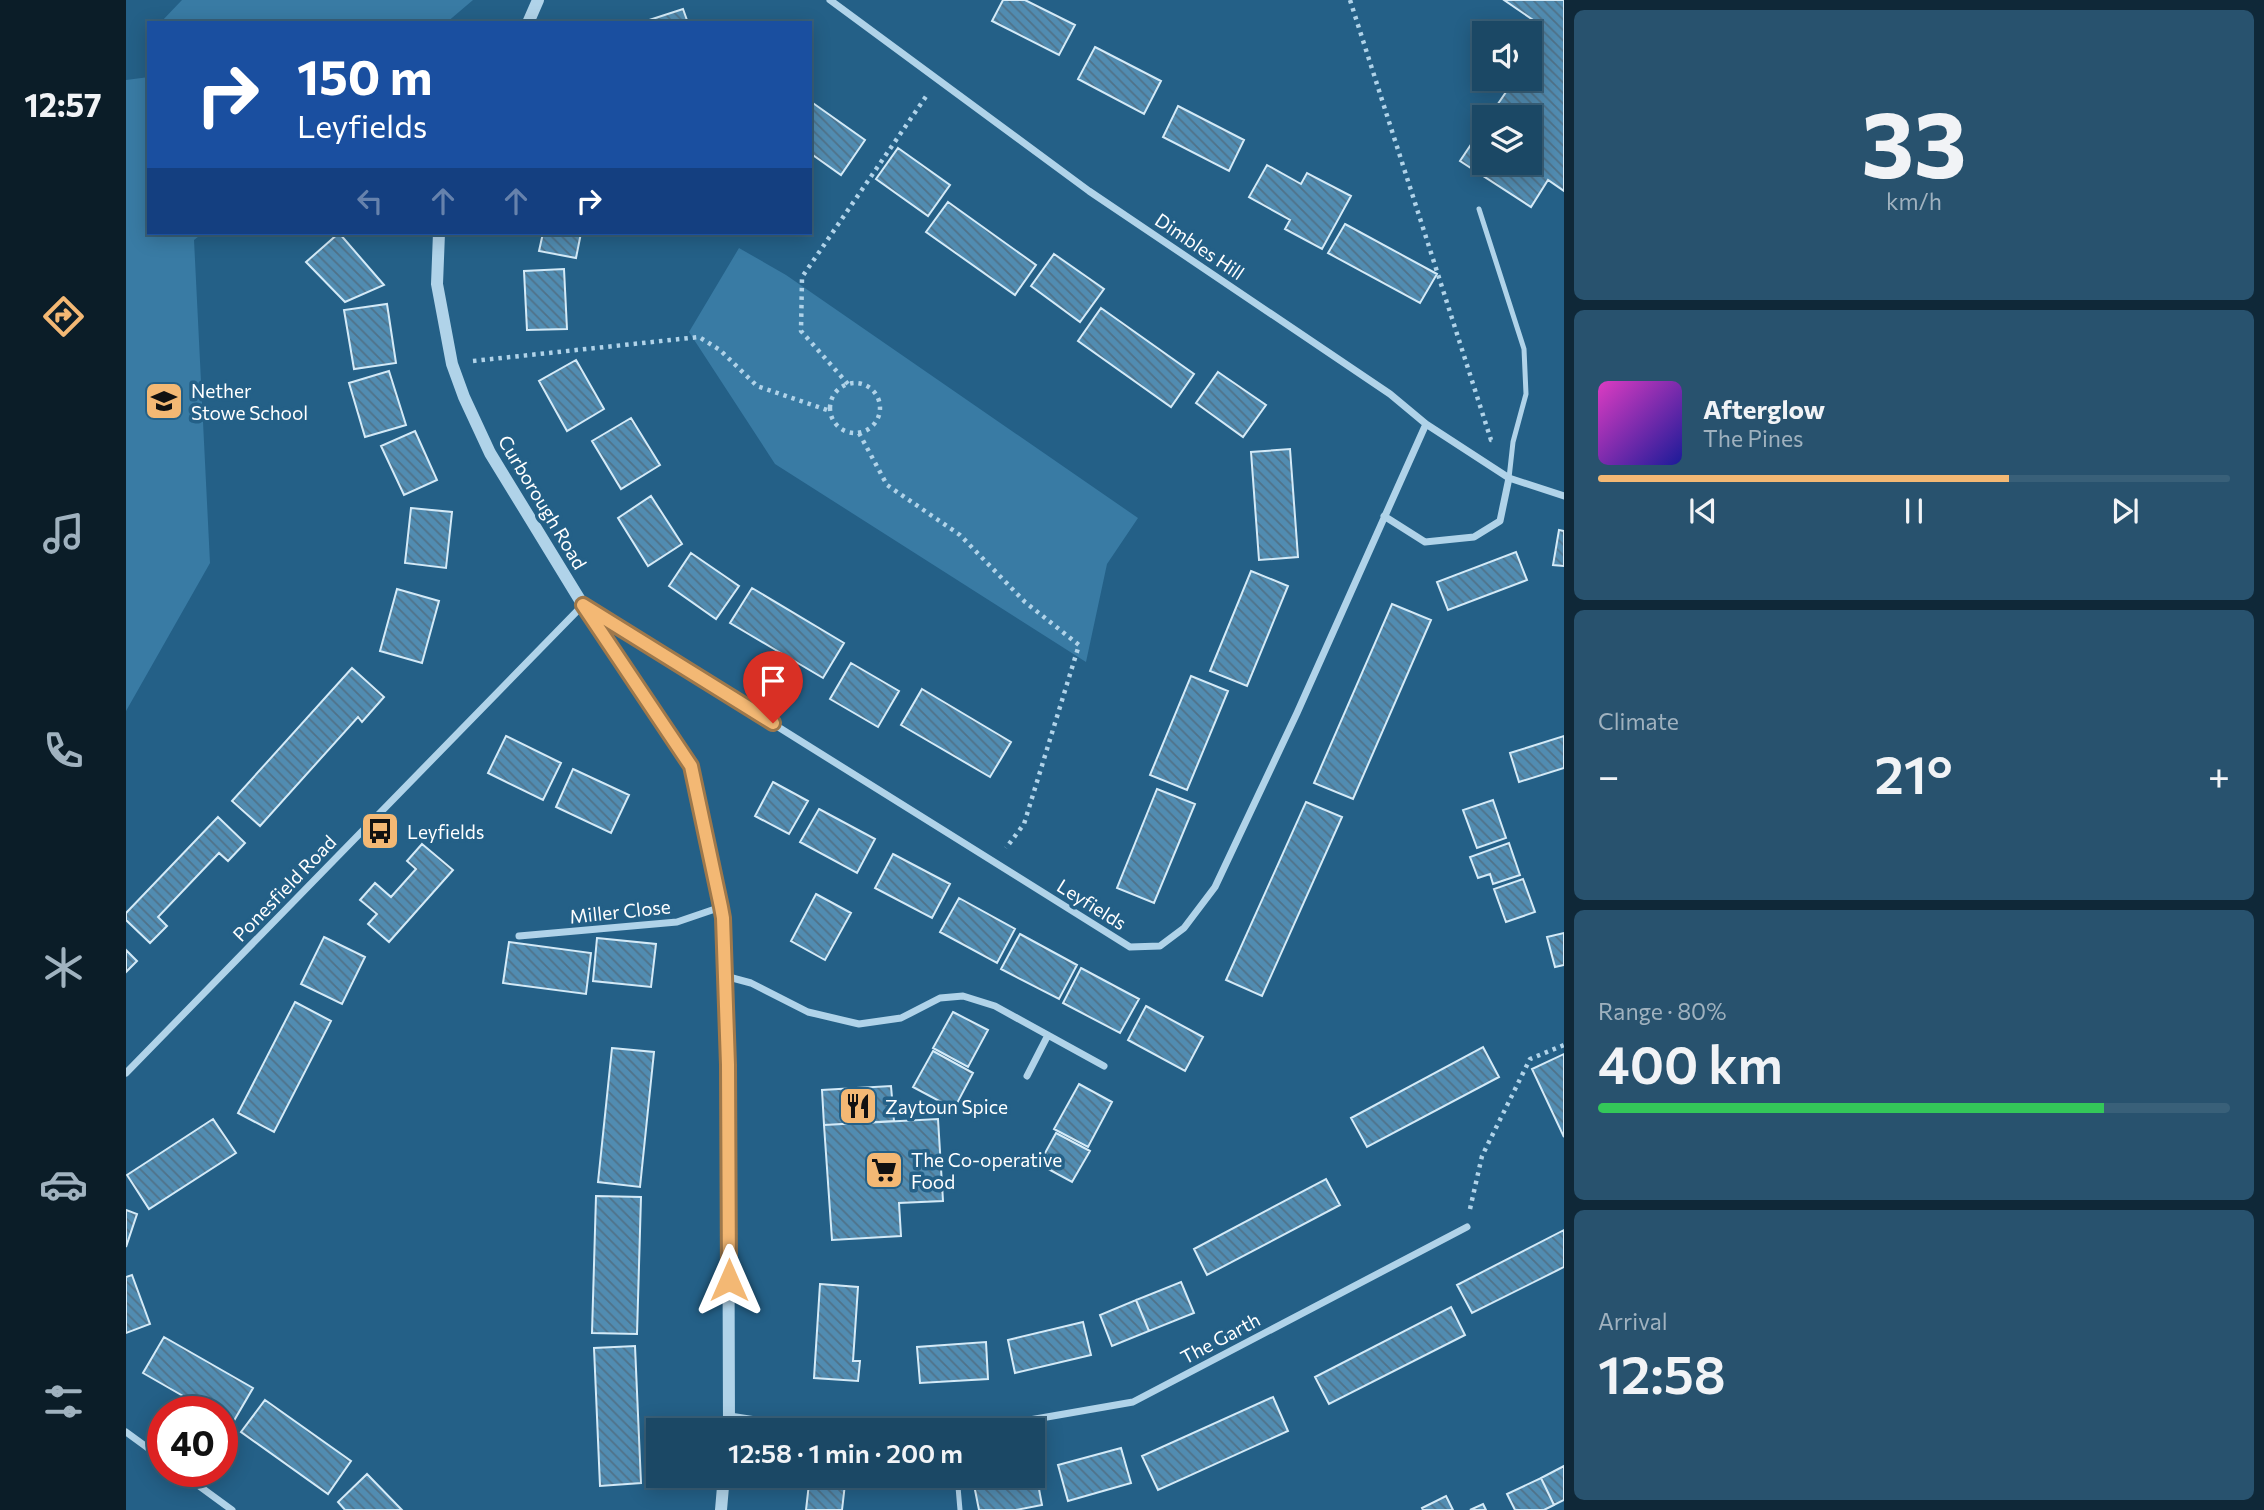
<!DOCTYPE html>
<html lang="en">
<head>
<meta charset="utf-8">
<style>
	:root { --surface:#1b4865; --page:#28526e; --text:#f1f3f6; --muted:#a0b2bf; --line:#396079; --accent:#f3b874 }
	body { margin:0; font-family:Commissioner,sans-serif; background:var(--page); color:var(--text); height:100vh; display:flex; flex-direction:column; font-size:26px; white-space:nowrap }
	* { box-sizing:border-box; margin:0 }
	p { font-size:23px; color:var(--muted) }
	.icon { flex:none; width:38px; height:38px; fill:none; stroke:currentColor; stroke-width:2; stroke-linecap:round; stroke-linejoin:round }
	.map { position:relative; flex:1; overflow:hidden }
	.sheet { display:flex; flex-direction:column; gap:10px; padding:10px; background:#0f2838; width:700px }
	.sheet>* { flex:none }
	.hud { position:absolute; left:21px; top:21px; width:665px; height:214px; border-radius:0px; box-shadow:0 4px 18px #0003,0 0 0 2px var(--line); background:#1a4fa0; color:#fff; overflow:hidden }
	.buttons { position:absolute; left:1346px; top:21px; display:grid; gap:14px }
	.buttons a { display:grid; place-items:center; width:70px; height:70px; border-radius:0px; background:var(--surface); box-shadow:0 4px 18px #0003,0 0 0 2px var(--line); font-size:35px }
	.speed { position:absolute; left:21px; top:1396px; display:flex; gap:14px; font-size:35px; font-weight:700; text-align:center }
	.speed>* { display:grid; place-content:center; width:91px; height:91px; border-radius:50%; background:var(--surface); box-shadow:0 4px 18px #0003,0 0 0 2px var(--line); line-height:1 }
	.speed .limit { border:10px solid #d22; background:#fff; color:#111 }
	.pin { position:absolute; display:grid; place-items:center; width:60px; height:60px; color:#fff; margin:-72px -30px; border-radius:50% 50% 50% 0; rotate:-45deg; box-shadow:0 0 7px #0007 }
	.pin .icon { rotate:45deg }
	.me { position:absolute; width:77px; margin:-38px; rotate:0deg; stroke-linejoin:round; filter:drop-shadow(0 0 5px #0008) }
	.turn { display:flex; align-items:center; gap:24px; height:147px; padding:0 35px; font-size:32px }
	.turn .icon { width:91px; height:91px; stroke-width:2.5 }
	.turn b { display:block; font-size:49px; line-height:60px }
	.lanes { display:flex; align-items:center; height:66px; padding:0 35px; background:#0003; justify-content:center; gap:35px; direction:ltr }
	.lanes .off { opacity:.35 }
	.big { font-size:52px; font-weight:600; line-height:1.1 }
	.sheet .widget { flex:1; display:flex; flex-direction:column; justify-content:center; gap:10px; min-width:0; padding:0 24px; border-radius:10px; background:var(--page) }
	.sheet .dial { align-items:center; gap:0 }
	.dial b { font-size:91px; line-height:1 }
	.song { display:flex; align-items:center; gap:21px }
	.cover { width:84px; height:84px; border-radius:10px; background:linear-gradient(135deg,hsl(310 70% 55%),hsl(240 70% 35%)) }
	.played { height:7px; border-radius:4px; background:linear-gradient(90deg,var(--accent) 65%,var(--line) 65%) }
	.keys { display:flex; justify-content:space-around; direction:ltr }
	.heat { display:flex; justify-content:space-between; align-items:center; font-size:38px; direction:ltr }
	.charge { height:10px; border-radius:5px; background:linear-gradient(90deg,#34c759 80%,var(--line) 0) }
	.trip { position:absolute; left:520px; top:1418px; width:399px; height:70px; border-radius:0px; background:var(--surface); box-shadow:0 4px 18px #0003,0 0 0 2px var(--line); font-weight:600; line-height:70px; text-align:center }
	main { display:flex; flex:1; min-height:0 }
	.tab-bar { display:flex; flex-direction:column; width:126px; justify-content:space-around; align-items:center; background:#0b1d28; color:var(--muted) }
	.tab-bar .icon { width:49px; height:49px }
	.tab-bar .on { color:var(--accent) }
	.tab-bar b { font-size:32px; color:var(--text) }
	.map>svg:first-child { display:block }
</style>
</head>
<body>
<main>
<nav class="tab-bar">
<b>12:57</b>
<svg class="icon on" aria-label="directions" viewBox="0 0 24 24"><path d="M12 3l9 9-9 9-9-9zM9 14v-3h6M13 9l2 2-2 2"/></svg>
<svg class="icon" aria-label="music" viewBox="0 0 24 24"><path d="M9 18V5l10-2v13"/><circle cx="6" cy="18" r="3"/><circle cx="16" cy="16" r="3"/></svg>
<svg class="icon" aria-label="phone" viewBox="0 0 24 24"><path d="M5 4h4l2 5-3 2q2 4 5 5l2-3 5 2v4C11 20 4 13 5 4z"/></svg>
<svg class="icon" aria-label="climate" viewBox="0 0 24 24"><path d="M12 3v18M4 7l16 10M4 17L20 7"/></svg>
<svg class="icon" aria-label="car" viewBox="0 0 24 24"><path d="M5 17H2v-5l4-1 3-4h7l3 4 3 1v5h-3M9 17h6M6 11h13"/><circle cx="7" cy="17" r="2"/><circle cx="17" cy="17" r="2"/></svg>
<svg class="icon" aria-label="filters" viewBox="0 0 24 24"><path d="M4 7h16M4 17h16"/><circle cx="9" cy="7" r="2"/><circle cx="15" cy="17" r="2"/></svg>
</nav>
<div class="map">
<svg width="1438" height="1510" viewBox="0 0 1438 1510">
	<defs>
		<pattern id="building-back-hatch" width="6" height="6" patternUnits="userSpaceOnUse" patternTransform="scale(1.75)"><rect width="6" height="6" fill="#518cb1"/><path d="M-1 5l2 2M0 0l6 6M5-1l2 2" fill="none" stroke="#4f7289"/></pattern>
	</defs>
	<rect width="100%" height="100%" fill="#246087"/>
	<!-- green -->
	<path fill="#397ba4" d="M56,0h291l-27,23h-286z
		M23,77v156h54l-9,7 16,323 -84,148v-631z
		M613,248l47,27 352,243 -31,46 -21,98 -311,-198 -86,-132z"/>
	<!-- building -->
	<path fill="url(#building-back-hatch)" stroke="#d4eaf7" stroke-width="2" d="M877,0h22l50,25 -16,30 -67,-34z
		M1378,0h60v191l-16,-11 -17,27 -71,-46 24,-36v38h46v-46h-41l17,-25 -11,-7 4,-6h31l-1,-46 7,-11z
		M557,9l5,14h-48z
		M969,47l66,34 -17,33 -66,-35z
		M684,101l55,39 -24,35 -31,-22z
		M1052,106l66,34 -15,31 -66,-34z
		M772,148l52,37 -22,31 -52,-37z
		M1141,165l34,19 6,-11 44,23 -29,53 -37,-20 5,-9 -41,-23z
		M822,202l88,63 -21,30 -89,-63z
		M1219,224l92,50 -17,29 -92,-50z
		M213,233l45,52 -39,17 -39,-40z
		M417,233h38l-5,25 -37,-7z
		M928,254l50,35 -24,33 -49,-36z
		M438,269l3,60 -40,1 -3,-59z
		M261,304l9,59 -42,6 -10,-59z
		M975,308l93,66 -23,33 -93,-66z
		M450,360l28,49 -37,22 -28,-50z
		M263,371l17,54 -41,12 -16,-54z
		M1092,372l48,33 -23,32 -47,-34z
		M505,418l29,47 -39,24 -29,-48z
		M289,431l22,49 -33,15 -23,-49z
		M1164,449l8,108 -39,3 -8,-108z
		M525,496l31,48 -34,22 -30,-48z
		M285,508l41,4 -6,56 -41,-5z
		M1433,530l5,1v35l-11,-1z
		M1390,552l11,28 -79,30 -11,-28z
		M565,553l48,33 -23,33 -47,-33z
		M1125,571l37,15 -41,100 -37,-15z
		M626,588l92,55 -21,35 -93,-55z
		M271,589l42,12 -17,62 -42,-12z
		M1266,604l39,16 -78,179 -39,-16z
		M725,663l48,28 -21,36 -48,-28z
		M226,668l32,29 -22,25 -4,-5 -98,109 -28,-25z
		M1065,676l37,15 -41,99 -37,-15z
		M796,689l89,53 -21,35 -89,-52z
		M380,736l55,27 -18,37 -55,-27z
		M1438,736v32l-45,14 -9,-29z
		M447,769l56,26 -18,38 -55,-26z
		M647,782l35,19 -19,33 -34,-18z
		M1031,789l38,15 -41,99 -37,-15z
		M1367,800l13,38 -29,10 -14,-38z
		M1180,802l36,15 -80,179 -36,-16z
		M693,809l56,30 -18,34 -57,-31z
		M92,817l27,26 -17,18 -9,-8 -61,64 9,9 -17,17 -24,-23v-7z
		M1383,843l11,32 -27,9 -3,-10 -12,4 -8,-21z
		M296,844l31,26 -64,72 -21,-18 9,-10 -17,-14 15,-17 16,14 25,-28 -9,-8z
		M767,854l57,30 -18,34 -57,-30z
		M1397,879l12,33 -29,10 -12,-33z
		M690,894l35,19 -26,47 -34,-19z
		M833,898l56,31 -18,34 -57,-31z
		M1438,933v32l-9,2 -8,-30z
		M894,934l57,31 -18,34 -58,-30z
		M198,937l41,20 -23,47 -41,-20z
		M471,938l59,6 -5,43 -58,-6z
		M383,942l82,11 -5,41 -83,-11z
		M0,950l11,11 -11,11z
		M955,968l58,31 -19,34 -57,-30z
		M169,1002l36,19 -57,111 -36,-19z
		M1020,1006l57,31 -18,34 -57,-31z
		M827,1012l35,18 -20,37 -35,-19z
		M1357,1047l16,30 -132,70 -16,-29z
		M486,1048l42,4 -14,135 -42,-5z
		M807,1051l40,22 -19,36 -41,-22z
		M1438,1054v83l-32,-68z
		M953,1084l33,18 -24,45 -34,-18z
		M765,1086l3,35 -70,4 -2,-35z
		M87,1119l23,34 -87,56 -22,-34z
		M812,1119l5,82 -44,2 2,33 -69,4 -8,-115z
		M930,1133l34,18 -18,31 -33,-18z
		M1200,1179l14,26 -133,70 -13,-26z
		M470,1196l45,1 -4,137 -45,-1z
		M0,1210l11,4 -11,33z
		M1438,1230v37l-92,46 -15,-28z
		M6,1275l18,49 -24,9v-56z
		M1055,1282l13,31 -45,18 -13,-31z
		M694,1284l38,3 -5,74h7l-2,20 -44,-3z
		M1010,1300l13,31 -37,15 -12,-31z
		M1325,1307l14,28 -136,69 -14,-27z
		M957,1322l8,33 -76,18 -7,-33z
		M38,1337l89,51 -21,36 -10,-6v-6h-11l-68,-39z
		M860,1342l2,37 -68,4 -3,-36z
		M509,1346l6,137 -41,3 -6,-138z
		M1147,1397l15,34 -130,59 -16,-34z
		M139,1400l86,61 -23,33 -87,-62z
		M995,1448l10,35 -63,18 -10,-36z
		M1438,1466v34l-10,5 -13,-27z
		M909,1468l7,37 -26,5h-37l-6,-30 25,-5h34v-6z
		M241,1474l35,36h-57l-7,-8z
		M684,1475h36l-4,35h-36z
		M1415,1478l13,27 -10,5h-29l-8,-16z
		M1320,1496l7,14h-30l-1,-2z
		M1357,1504l3,6h-16z"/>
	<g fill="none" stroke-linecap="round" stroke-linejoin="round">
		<!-- path -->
		<path stroke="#b0d3e9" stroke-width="4.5" stroke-dasharray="3.5 5" stroke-linecap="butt" d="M1224,0l141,440h4
			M347,361l226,-24 21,13 37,36 73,25
			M704 408a25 25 0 1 1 50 0a25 25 0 1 1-50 0Z
			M722,384l-47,-53 1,-54 125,-182
			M733,433l28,52 73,50 65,67 54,43 -55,179 -18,24
			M1344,1209l12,-53 48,-97 34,-14"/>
		<!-- service -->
		<path stroke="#b0d3e9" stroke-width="5" d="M1353,209l45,140 2,45 -13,48 -4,36
			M831,1475l3,35"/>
		<!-- minor -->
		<path stroke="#b0d3e9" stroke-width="7" d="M704,0l259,191 301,203 36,30 83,54 55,18
			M1258,516l41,26 49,-5 26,-16 9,-43
			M393,936l158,-14 44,-15
			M599,976l26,7 57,29 51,12 42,-6 39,-20 23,-2 32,10 109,60
			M0,1073l457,-468 547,342 30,-1 24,-18 31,-41 82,-174 129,-289
			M901,1076l21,-41
			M604,1416l89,14
			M846,1430l161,-28 334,-175
			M0,1432l37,27
			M54,1472l52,38"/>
		<!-- tertiary -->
		<path stroke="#b0d3e9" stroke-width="12" d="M402,23l10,-23
			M313,233l-2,51 15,80 12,33 26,56 93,152 108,162 32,151 5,161 1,351
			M595,1510l3,-35"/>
	</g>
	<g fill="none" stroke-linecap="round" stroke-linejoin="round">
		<defs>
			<path id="route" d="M603,1280l-1,-215 -5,-147 -2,-11 -30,-141 -108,-161 190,118"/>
		</defs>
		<!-- route casing -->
		<use href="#route" stroke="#9e784b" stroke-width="18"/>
		<!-- route -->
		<use href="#route" stroke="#f3b874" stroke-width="12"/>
	</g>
	<!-- icons -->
	<defs>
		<symbol id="school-square" viewBox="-11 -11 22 22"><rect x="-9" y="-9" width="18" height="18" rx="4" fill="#f3b874" stroke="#246087"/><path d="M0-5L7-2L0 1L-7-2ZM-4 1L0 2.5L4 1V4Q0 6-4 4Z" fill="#111"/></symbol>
		<symbol id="bus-square" viewBox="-11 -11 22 22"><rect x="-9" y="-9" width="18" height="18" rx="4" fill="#f3b874" stroke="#246087"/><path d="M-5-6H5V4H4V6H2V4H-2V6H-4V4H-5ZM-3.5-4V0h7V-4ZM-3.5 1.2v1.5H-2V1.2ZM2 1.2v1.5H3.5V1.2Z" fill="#111"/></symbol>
		<symbol id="restaurant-square" viewBox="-11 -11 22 22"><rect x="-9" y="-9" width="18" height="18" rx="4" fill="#f3b874" stroke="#246087"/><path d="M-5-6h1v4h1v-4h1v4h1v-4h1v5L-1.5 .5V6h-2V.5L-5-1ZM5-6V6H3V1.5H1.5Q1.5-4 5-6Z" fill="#111"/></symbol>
		<symbol id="supermarket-square" viewBox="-11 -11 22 22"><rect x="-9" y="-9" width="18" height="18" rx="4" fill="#f3b874" stroke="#246087"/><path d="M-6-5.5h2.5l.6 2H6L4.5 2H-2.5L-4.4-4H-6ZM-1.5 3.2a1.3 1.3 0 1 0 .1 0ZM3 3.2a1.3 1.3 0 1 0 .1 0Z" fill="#111"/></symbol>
	</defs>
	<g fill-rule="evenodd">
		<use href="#school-square" x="16" y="379" width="44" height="44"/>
		<use href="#bus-square" x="232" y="809" width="44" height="44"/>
		<use href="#restaurant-square" x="710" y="1084" width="44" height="44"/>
		<use href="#supermarket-square" x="736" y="1148" width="44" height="44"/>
	</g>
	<g text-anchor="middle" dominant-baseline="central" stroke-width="7" stroke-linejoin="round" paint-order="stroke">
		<!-- street labels -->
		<g font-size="19" fill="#fff" stroke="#246087">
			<text transform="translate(1074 246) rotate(34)">Dimbles Hill</text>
			<text transform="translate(417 502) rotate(59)">Curborough Road</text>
			<text transform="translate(158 888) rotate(-46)">Ponesfield Road</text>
			<text transform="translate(966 904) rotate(32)">Leyfields</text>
			<text transform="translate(494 911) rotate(-6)">Miller Close</text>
			<text transform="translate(1094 1338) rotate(-28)">The Garth</text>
		</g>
		<!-- poi labels -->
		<g font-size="19" fill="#fff" stroke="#246087" text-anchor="start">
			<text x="65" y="390">Nether<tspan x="65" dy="22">Stowe School</tspan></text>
			<text x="281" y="831">Leyfields</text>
			<text x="759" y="1106">Zaytoun Spice</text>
			<text x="785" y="1159">The Co-operative<tspan x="785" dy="22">Food</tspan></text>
		</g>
	</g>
</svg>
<div class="buttons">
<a><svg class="icon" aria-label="sound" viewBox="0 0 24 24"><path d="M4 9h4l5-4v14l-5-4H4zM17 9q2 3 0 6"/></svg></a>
<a><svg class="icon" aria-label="layers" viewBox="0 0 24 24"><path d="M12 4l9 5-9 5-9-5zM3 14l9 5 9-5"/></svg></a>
</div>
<div class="speed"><div class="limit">40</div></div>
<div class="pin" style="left:647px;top:723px;background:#d93025"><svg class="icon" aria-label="arrive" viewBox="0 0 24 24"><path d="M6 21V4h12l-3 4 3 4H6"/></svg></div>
<svg class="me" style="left:603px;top:1280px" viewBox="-20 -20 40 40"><path d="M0-17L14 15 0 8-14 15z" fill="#f3b874" stroke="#fff" stroke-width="4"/></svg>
<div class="trip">12:58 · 1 min · 200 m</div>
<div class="hud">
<div class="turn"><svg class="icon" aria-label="right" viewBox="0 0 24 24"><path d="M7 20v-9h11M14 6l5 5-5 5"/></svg><div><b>150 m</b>Leyfields</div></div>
<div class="lanes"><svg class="icon off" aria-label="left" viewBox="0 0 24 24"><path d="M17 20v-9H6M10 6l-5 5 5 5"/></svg><svg class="icon off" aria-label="ahead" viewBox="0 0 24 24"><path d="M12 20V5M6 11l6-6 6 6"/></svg><svg class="icon off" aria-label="ahead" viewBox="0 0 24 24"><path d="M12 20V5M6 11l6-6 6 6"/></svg><svg class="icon" aria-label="right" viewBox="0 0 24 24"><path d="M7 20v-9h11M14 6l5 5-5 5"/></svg></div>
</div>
</div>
<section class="sheet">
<div class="widget dial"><b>33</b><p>km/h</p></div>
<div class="widget">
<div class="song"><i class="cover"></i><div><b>Afterglow</b><p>The Pines</p></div></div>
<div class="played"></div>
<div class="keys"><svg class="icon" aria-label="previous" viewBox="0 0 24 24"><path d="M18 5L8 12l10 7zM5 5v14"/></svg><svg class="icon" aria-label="pause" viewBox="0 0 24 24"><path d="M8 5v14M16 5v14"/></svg><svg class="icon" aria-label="next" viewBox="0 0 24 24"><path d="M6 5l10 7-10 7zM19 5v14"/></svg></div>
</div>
<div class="widget"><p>Climate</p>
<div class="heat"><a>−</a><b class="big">21°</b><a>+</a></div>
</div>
<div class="widget"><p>Range · 80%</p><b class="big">400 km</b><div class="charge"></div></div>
<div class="widget"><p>Arrival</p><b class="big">12:58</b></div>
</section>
</main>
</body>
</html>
